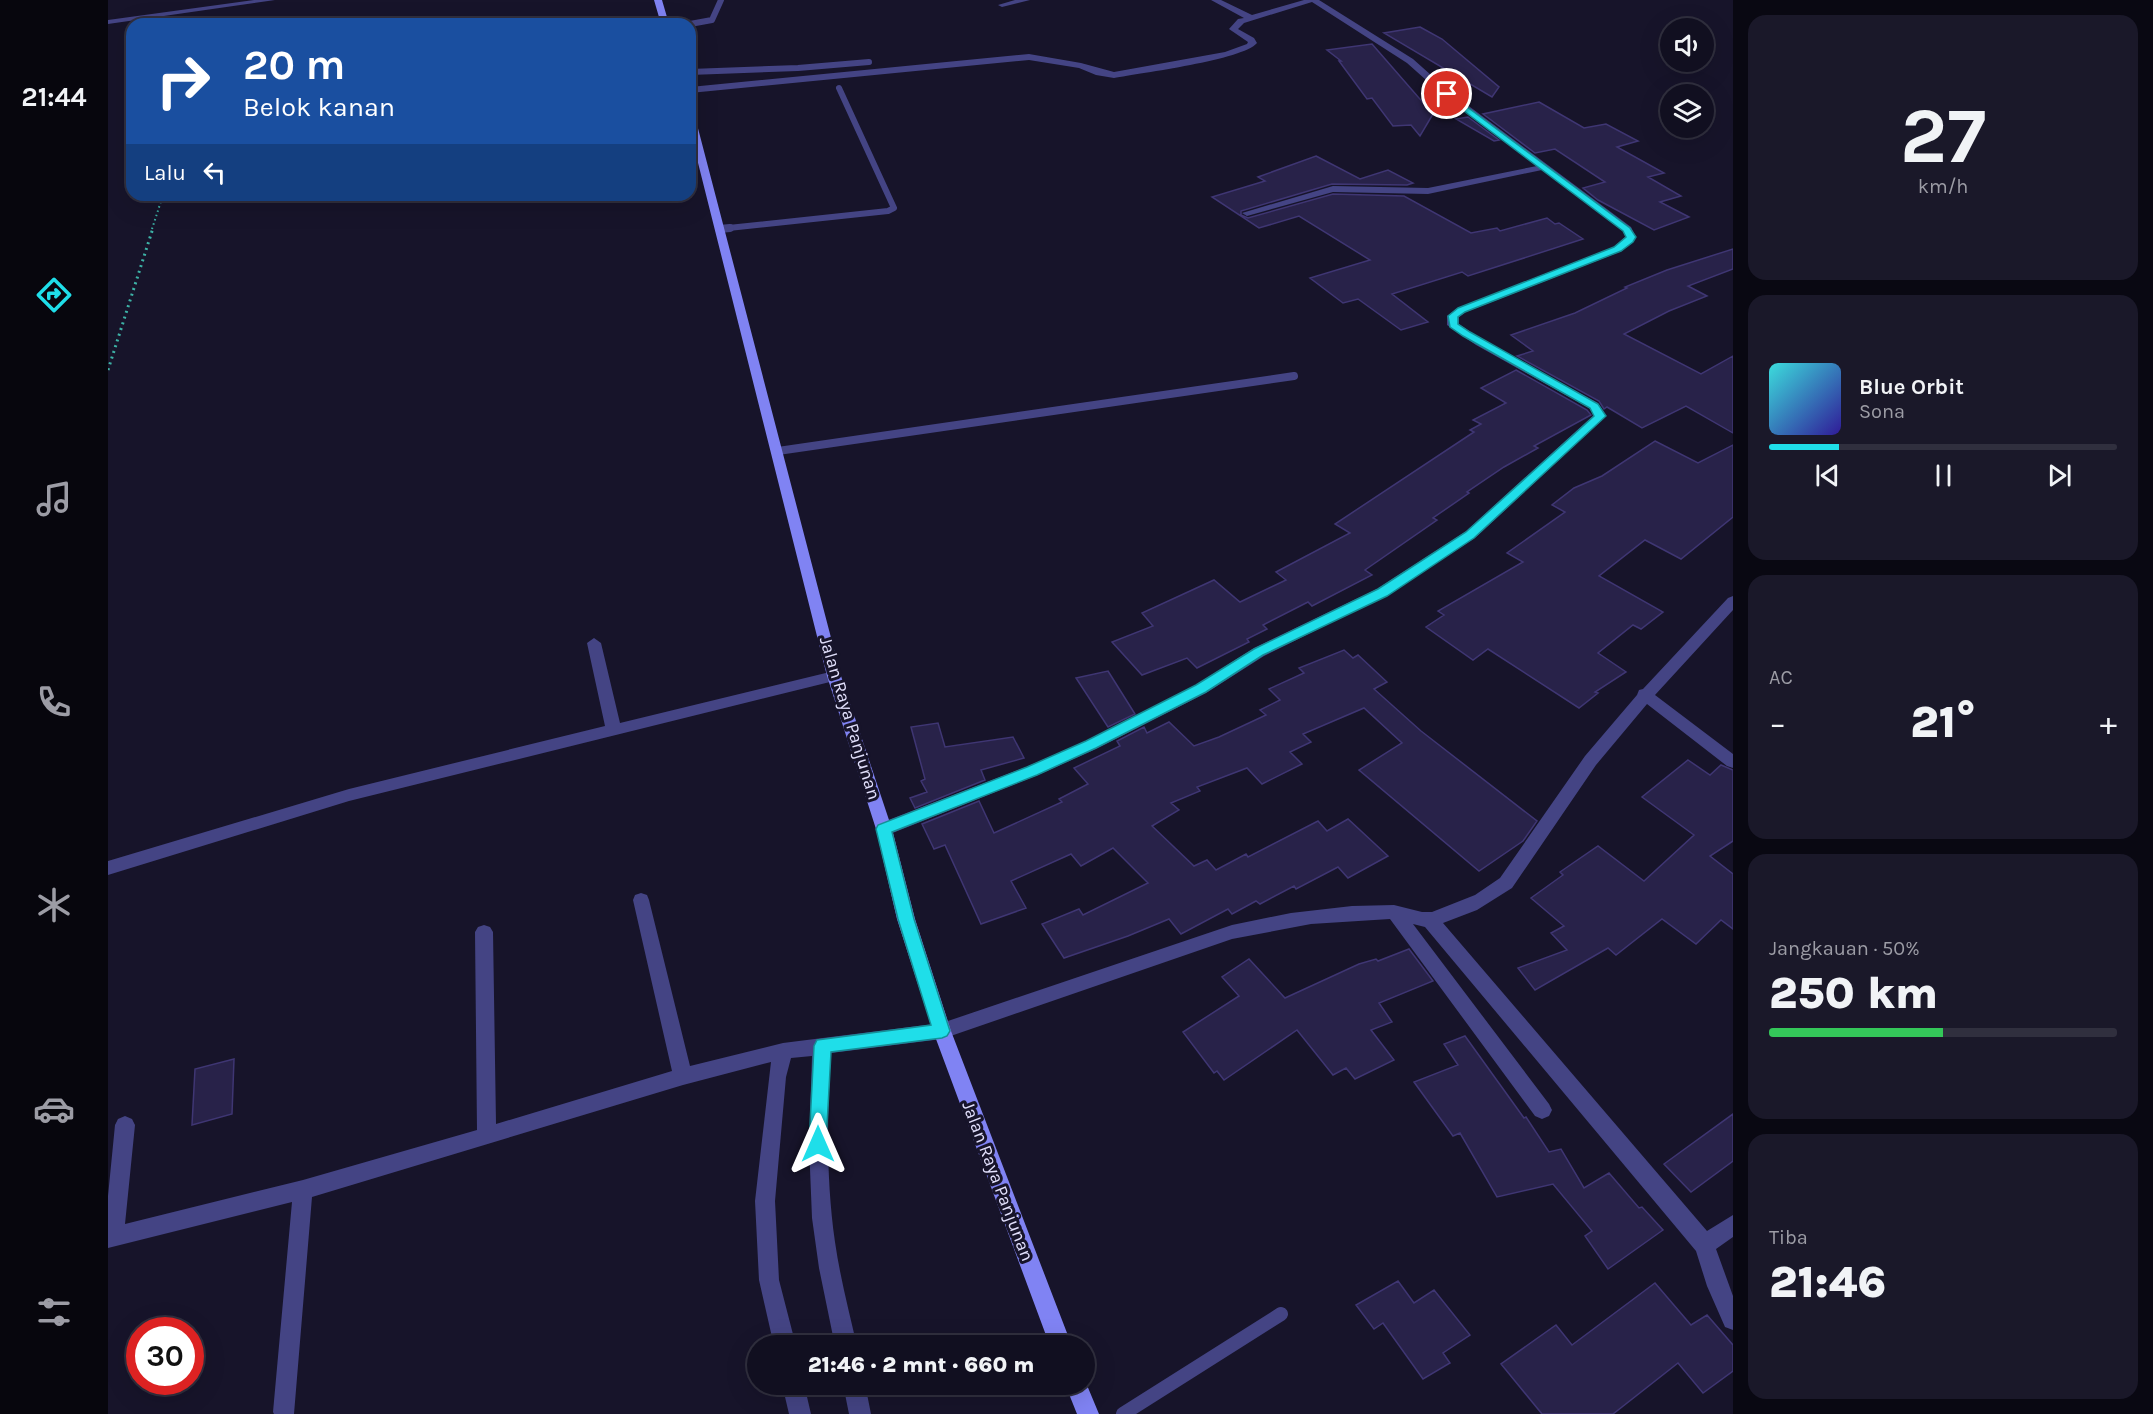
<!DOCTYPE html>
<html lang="id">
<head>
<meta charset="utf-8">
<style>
	:root { --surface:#110f20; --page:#1a1829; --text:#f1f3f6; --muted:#9c9ca5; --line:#302f3e; --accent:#1fdee9 }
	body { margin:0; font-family:Karla,sans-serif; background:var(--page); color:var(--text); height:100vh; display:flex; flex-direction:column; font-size:22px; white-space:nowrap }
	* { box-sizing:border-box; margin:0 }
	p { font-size:20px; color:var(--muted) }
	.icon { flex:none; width:33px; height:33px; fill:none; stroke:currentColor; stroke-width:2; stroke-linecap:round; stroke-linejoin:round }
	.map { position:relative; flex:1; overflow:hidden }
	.drawer { display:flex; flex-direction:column; gap:15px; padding:15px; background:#090812; width:420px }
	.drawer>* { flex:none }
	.top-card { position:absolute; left:18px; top:18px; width:570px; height:183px; border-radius:18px; box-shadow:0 6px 24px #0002,0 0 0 2px var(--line); background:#1a4fa0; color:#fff; overflow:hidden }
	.fabs { position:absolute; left:1552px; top:18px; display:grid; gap:12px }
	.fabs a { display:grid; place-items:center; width:54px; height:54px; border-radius:50%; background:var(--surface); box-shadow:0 6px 24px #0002,0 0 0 2px var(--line); font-size:30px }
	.speed { position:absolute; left:18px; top:1317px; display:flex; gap:12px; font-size:30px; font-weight:700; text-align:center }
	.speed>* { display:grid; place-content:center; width:78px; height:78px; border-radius:50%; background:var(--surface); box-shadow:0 6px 24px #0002,0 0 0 2px var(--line); line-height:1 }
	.speed .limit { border:9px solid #d22; background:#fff; color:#111 }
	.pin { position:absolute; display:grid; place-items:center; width:51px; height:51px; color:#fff; margin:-26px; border:3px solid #fff; border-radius:50%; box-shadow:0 2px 6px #0007 }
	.me { position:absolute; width:66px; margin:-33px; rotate:0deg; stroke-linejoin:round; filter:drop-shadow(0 0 4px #0008) }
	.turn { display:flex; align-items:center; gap:21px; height:126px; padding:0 18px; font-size:27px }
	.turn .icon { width:78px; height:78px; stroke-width:2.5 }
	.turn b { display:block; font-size:42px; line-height:51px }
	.then { display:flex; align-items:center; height:57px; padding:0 18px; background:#0003; gap:12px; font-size:22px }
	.big { font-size:45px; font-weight:800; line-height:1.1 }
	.drawer .tile { flex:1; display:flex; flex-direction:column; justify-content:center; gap:9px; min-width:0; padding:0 21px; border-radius:18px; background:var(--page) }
	.drawer .dial { align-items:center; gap:0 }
	.dial b { font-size:78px; line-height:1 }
	.song { display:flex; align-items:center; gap:18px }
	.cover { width:72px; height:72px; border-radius:9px; background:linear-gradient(135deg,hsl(180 70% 55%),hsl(250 70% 35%)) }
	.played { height:6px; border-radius:3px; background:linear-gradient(90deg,var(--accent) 20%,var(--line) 20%) }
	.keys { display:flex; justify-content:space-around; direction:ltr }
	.heat { display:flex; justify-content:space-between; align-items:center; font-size:33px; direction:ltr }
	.charge { height:9px; border-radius:4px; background:linear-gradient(90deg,#34c759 50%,var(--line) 0) }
	.trip { position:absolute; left:639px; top:1335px; width:348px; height:60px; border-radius:30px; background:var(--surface); box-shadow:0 6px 24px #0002,0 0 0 2px var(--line); font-weight:800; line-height:60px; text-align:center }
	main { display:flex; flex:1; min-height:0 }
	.dock { display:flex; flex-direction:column; width:108px; justify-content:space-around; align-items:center; background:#07060d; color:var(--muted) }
	.dock .icon { width:42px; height:42px }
	.dock .active { color:var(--accent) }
	.dock b { font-size:27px; color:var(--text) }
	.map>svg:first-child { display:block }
</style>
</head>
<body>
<main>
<nav class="dock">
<b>21:44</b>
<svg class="icon active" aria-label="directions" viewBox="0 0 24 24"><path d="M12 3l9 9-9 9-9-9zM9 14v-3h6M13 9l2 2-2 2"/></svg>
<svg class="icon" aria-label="music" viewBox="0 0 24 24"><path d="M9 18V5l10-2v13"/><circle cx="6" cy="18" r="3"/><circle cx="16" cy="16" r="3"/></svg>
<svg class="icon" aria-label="phone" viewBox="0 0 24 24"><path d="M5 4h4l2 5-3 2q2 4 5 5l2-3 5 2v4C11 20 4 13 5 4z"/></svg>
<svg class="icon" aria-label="climate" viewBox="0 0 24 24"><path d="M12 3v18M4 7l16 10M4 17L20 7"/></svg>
<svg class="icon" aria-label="car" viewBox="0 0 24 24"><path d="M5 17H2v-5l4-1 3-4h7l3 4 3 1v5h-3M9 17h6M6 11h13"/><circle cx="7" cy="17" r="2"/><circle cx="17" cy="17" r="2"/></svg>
<svg class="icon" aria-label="filters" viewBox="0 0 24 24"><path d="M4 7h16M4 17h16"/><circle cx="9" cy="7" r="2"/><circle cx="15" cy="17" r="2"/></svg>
</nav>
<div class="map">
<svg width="1625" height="1414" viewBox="0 0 1625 1414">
	<rect width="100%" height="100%" fill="#17142a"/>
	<!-- building -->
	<path fill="#282249" stroke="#3f3673" stroke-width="1.5" d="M1312,27l22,12 57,48 -7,10 -108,-64z
		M1264,44l61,70 -13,22 -9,-11 -18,1 -21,-28 -5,1 -28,-38h2l-14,-11z
		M1431,102l45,26 22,-4 32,17 -21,6 47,26 -16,4 33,19 -21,6 29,15 -35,13 -56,-30 -15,-12 22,-6 -50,-33 -20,4 -52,-39z
		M1360,117l31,23 -5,1 -38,-22z
		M1208,156l44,23 28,-9 25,13 -6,2 -75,-1 -91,27v4l7,3 85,-24 71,2 67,37 26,-5 3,3 47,-13 8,6 4,-1 24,16 -115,37 -6,-4 -70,22 36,28 -27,8 -43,-31 -15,4 -33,-25 60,-18 -71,-44 -40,12 -47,-31 53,-16 -7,-4z
		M1625,249v20l-45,17 19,10 -38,15 -45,23 77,40 32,-18v77l-47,-27 -44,22 -35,-21 -3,2 -5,-8 -82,-45 16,-5 -22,-16 64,-22 52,-25 -2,-1 42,-17z
		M1408,370l71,40 4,5 -57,31 4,2 -34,19 -37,25 2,1 -36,25 4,2 -72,50 7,5 -60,31 -4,-4 -45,23 4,4 -20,10 2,3 -52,26 -10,-10 -45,17 -30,-33 41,-16 -11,-13 72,-33 26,22 46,-22 -10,-8 74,-39 -15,-9 139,-92 -4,-2 11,-6 -8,-4 33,-17 -25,-15z
		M1547,441l43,22 35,-18v72l-52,42 -36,-19 -46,36 64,36 -22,17 -8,-4 -35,28 28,19 -31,20 3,1 -19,15 -91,-59 -15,11 -47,-33 18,-12 -6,-4 85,-49 -16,-9 58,-41 -13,-7 22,-17 28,-12z
		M1236,650l9,8 5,-3 29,27 -13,7 47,42 116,90 -14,20 -44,30 -120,-101 43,-27 -38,-35 -61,26 8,8 -21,10 12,12 -40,20 -15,-16 -50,19 3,4 -29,12 8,7 -27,16 42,40 13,-6 9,10 30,-16 2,3 70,-36 9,10 21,-12 40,37 -40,22 -10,-11 -42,22 -2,-3 -34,18 -4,-3 -24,13 -4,-5 -47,25 -12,-15 -41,17 -64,22 -22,-34 37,-15 4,6 65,-32 -35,-35 -32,18 -10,-12 -60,27 15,27 -45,16 -36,-79 -11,4 -12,-25 57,-23 15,32 68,-31 -3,-3 29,-15 -14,-16 46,-22 -3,-5 27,-14 3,6 22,-11 25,24 25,-9 47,-22 -6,-5 20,-10 -11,-11 35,-16 -5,-5z
		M1000,671l27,43 -27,13 -32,-49z
		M830,723l7,24 68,-10 11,21 -43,12 4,10 -70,28 -5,-10 17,-6 -6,-11 4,-2 -14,-52z
		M1580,760l22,15 11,-10 12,5v71l-23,15 23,18v55l-12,-9 -25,24 -34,-25 -46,36 -8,-7 -73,42 -17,-22 49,-18 -16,-17 13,-7 -33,-28 32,-23 -3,-3 38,-26 46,35 50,-46 -52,-38z
		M1301,949l24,32 -54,22 13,19 -21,8 23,30 -39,19 -9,-11 -13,7 -36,-45 -73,50 -7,-9 -3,2 -31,-41 56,-36 -17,-19 27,-18 36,39 74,-34 17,-5 2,2z
		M1357,1036l59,82 2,-1 23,35 12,-3 23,39 25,-15 30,35 3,-1 21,23 -55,39 -23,-33 7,-5 -39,-47 -56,13 -37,-64 -7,3 -39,-54 44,-17 -14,-21z
		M126,1059l-2,55 -40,11 3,-56z
		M1625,1114v47l-42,31 -27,-28z
		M1290,1281l16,22 20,-13 36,45 -27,18 7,10 -27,16 -40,-56 -9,6 -18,-24z
		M1547,1283l36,42 16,-10 26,30v26l-30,22 -25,-30 -65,51h-71l-41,-50 55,-39 16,20z"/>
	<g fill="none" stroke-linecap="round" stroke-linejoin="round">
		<!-- path-far1 -->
		<path stroke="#3db2a6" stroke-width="2" stroke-dasharray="1.5 3" stroke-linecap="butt" d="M44,229l11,-34"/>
		<!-- path -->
		<path stroke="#3db2a6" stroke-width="3" stroke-dasharray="2 4" stroke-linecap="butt" d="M0,370l45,-142"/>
		<!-- service-far2 -->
		<path stroke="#444484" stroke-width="6" d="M582,24l22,-4 9,-20
			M582,72l108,-4 71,-6
			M611,229l169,-18 6,-3 -55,-120"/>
		<!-- service-far1 -->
		<path stroke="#444484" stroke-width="8" d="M611,229l11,-1
			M670,451l516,-75"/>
		<!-- service -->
		<path stroke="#444484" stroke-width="14" d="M1015,1414l158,-100"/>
		<!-- minor -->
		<path fill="#444484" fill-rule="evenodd" d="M146,0h21l-167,24v-4z
			M907,0h15l-28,7 -4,-2z
			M1103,0h10l31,15 52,-15h15l94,59 37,33 181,135 5,10 -14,14 -156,61 -7,5v7l25,17 114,62 8,13 -131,122 -88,57 -123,61 -58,37 -110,56 -58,26 -148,59 -6,1 -6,-1 -2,-5 2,-5 148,-57 60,-26 110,-56 58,-37 123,-59 88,-57 129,-117 -5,-7 -113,-63 -29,-20v-9l11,-8 156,-61 12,-11 -3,-5 -81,-61 -114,24 -95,-2 -86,24 -5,-3 91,-27 95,2 109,-22 -93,-70 -37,-33 -95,-61 -68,21 -6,6 16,9 3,5c-14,17 -116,30 -143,35l-18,-3 -17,-7 -50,-8 -339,33v-6l339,-33 52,9 33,9 111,-20 22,-8 1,-2 -19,-13 9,-10 6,-1z
			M1625,596v14l-78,85 78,59v14l-6,-2 -80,-62 -51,61 -84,123 -35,22 -34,13 264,308 26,-16v22l-17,12 17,47v34l-8,-3 -18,-41 -11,-35 -271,-324 -12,-3 136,180 3,6 -3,6 -7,3 -7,-3 -145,-197 -79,5 -79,15 -290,100 -111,14c-4,63 -5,126 4,189 5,35 14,69 22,104h-22l-16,-78 -7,-50 -3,-74 3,-88 -21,2 -5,19 -11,124 4,79 17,66h-22l-15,-66 -4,-79 16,-139 -88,23 -371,112 -18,217h-20l-1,-2 19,-210 -184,46v-52l7,-71 3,-6 7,-3 7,3 3,6 -10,99 178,-44 174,-50 -2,-198 3,-5 6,-2 6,2 3,5 3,192 176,-53 -39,-171 2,-5 6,-2 6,2 2,5 41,166 93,-23 159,-20 290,-98 59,-12 61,-7 42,-1 28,7h10l43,-17 25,-17 85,-122 52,-61 2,-5 4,-1 85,-91z
			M486,638l7,5 19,80 214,-52 7,5 -7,5 -485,120 -241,74v-14l241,-72 256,-63 -18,-83z
			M674,1384h22l7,30h-22z
			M735,1384h22l6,30h-22z"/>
		<!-- secondary -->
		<path fill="#8083f3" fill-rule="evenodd" d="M546,0h8l7,24h-8z
			M582,110l4,3 147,563 51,153 23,90 36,112 121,315h-22l-117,-315 -36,-112 -21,-90 -49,-153 -137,-545z
			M976,1378l15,36h-22l-12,-30h19z"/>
	</g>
	<!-- route -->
	<path fill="#1fdee9" stroke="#149097" stroke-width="1.5" d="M1339,92l183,136 6,9 -3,5 -12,9 -156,61 -7,5v7l12,8 128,72 8,12 -132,122 -87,58 -124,59 -57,37 -110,56 -59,27 -145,57 22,87 36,112 -3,5 -5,2 -111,14 -5,92 -2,6 -6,3 -7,-3 -2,-6 5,-98 3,-6 114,-15 -33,-106 -22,-90 2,-4 149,-58 59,-26 110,-56 58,-36 124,-60 88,-57 128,-116 -4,-8 -127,-72 -13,-9 -2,-11 10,-8 156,-61 12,-10 -3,-6 -179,-135 -1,-2z"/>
	<g text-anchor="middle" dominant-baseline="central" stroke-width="6" stroke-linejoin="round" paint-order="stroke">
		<!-- street labels -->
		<g font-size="18" fill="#e2e0fc" stroke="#17142a">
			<text transform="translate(742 718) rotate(73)">Jalan Raya Panjunan</text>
			<text transform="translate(890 1181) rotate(69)">Jalan Raya Panjunan</text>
		</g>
	</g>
</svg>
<div class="fabs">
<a><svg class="icon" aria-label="sound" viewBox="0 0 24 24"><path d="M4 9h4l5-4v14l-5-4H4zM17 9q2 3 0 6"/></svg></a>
<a><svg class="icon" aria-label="layers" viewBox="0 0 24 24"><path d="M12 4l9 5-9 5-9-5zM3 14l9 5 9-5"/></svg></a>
</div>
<div class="speed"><div class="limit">30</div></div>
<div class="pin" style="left:1339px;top:94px;background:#d93025"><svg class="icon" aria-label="arrive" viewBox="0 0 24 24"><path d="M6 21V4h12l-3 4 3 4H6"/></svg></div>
<svg class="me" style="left:710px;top:1144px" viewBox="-20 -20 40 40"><path d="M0-17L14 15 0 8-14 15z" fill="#1fdee9" stroke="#fff" stroke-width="4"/></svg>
<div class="trip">21:46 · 2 mnt · 660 m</div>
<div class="top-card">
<div class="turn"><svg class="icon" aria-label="right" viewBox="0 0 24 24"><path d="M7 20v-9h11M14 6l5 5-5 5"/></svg><div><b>20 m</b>Belok kanan</div></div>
<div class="then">Lalu<svg class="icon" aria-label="left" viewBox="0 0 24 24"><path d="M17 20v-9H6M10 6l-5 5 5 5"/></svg></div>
</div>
</div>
<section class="drawer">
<div class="tile dial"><b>27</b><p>km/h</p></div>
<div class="tile">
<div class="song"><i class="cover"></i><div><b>Blue Orbit</b><p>Sona</p></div></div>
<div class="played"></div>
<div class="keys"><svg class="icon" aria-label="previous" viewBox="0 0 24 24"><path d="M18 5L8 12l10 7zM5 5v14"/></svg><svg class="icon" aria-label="pause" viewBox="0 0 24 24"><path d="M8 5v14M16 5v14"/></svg><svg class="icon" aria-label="next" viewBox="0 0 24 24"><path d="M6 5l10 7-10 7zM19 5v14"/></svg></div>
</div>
<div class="tile"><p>AC</p>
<div class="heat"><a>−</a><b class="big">21°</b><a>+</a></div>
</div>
<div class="tile"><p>Jangkauan · 50%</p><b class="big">250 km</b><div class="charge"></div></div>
<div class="tile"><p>Tiba</p><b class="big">21:46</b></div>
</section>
</main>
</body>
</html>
